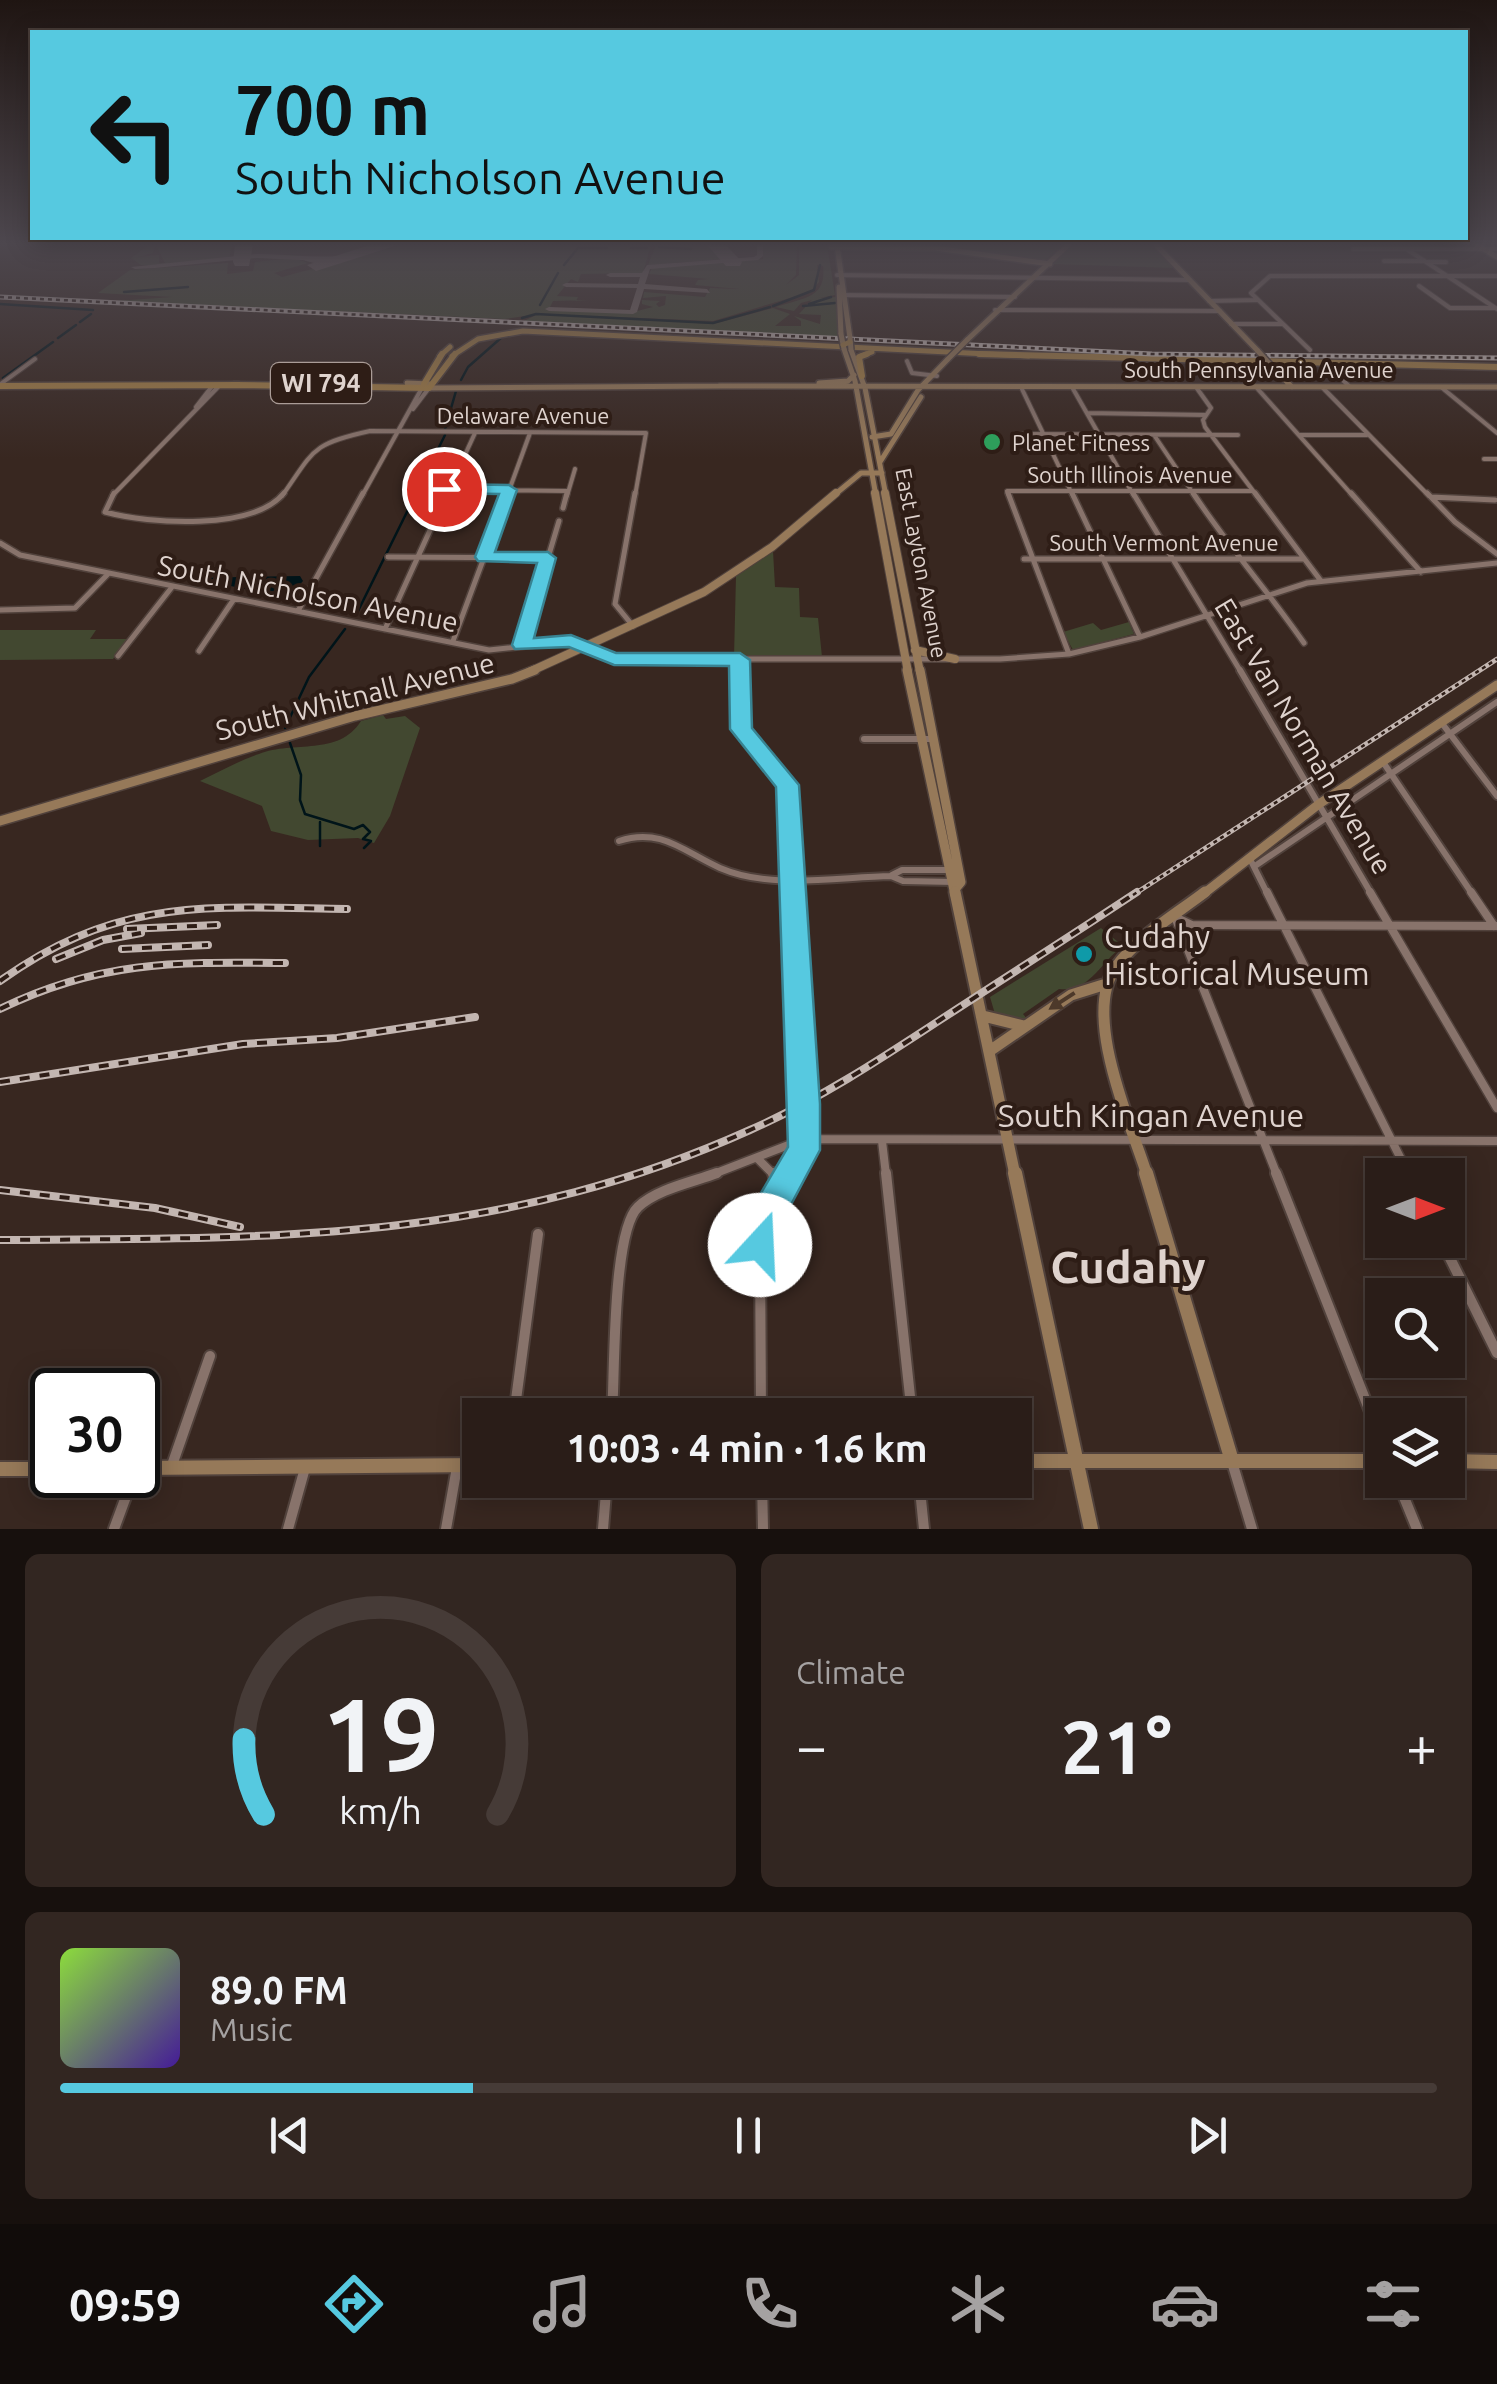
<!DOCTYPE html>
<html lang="en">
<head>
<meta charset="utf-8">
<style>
	:root { --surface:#2a1d18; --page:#322621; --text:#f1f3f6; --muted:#a5a2a2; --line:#463b37; --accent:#56c9e0 }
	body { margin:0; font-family:Ubuntu,sans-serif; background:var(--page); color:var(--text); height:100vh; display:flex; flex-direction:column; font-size:38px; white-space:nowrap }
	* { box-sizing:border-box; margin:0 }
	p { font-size:32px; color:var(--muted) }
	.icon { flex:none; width:55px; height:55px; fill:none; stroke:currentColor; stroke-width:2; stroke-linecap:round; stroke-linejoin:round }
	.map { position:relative; height:1529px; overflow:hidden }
	.sheet { display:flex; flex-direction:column; gap:25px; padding:25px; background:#17100d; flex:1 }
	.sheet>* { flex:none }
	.guide { position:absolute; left:30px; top:30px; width:1438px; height:210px; border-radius:0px; box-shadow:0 5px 25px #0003,0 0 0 2px var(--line); background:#56c9e0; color:#111; overflow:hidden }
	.needle { width:65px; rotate:90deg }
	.tools { position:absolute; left:1365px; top:1158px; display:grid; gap:20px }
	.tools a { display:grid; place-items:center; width:100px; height:100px; border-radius:0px; background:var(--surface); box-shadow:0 5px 25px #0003,0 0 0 2px var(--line); font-size:50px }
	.speed { position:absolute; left:30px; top:1368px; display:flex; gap:20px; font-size:50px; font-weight:700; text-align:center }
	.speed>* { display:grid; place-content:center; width:130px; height:130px; border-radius:50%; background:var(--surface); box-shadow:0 5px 25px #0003,0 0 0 2px var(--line); line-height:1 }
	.speed .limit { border:5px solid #111; border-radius:15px; background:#fff; color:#111 }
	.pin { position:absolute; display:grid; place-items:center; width:85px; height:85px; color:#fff; margin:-42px; border:5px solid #fff; border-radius:50%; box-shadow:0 2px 10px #0007 }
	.me { position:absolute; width:110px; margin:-55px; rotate:20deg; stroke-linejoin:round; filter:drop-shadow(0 0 8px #0008) }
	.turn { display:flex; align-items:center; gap:35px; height:210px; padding:0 40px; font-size:45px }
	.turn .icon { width:130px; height:130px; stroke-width:2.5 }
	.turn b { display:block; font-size:70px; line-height:85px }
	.big { font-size:75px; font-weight:600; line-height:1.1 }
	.sheet .tile { flex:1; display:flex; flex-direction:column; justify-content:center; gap:15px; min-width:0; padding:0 35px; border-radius:15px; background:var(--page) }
	.sheet .dial { align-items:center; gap:0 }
	.dial svg { height:260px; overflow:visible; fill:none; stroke:var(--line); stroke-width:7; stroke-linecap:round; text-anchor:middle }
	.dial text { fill:var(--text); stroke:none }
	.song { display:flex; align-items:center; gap:30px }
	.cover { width:120px; height:120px; border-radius:15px; background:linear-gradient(135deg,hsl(90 70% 55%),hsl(260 70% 35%)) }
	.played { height:10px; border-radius:5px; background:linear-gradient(90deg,var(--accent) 30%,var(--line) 30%) }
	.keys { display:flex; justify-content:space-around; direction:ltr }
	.heat { display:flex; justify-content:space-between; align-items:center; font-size:55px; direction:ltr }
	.sheet .tiles { flex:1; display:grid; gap:25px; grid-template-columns:1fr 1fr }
	.tile:last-child { grid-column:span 2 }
	.trip { position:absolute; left:462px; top:1398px; width:570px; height:100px; border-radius:0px; background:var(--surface); box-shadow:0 5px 25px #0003,0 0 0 2px var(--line); font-weight:600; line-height:100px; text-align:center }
	.menu { display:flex; height:160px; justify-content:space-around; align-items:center; background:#110c0a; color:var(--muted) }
	.menu .icon { width:70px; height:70px }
	.menu .current { color:var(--accent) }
	.menu b { font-size:45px; color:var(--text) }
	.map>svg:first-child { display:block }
</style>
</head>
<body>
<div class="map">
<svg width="1497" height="1529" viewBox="0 0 1497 1529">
	<rect width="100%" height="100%" fill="#382720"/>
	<!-- green -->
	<path fill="#424830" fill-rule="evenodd" d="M137,245h17l1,1 -2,7 -15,4 21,-2v8h6l-9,-18h76l-3,14 -56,7 -32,-1 -10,-7 17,-12z
		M402,245h249l-8,28 -62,1 -3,8 -7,-3 -14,17 21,1 -2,4 13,-1 -36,1 -4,8 80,4 24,-6 -11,-3v-4l18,1 -4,3 3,3 6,-2 1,-9 -23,2 1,-6 61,5 5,-9 29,1 -44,-4 3,-5 11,-1 -60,-5 3,-6 111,-9v-14h34l-1,30 -10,10 13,-10v-30h28l8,50 -16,3 18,-1 1,40 -314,-16 14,-7 -33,5 -389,-18 56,-4 -74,-4 32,-23 98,-7 -1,11 26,-3 2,-9 38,-4 15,5 -34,10 8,4zM817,265l6,1c4,33 -21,32 -47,41l18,4 7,-8 11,-3 -13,14 22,1 -1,9 -26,-8 7,5v5h-26l15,-12 -17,-6 -60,16 -168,-10 168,7 97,-29 9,-10z
		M656,245h53l14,14 -75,6z
		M840,245h197l3,3 -1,-3h24l-19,16 -64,-9z
		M1071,245h83l22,23 -124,-4z
		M773,551l2,36 24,1 1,29 18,1 4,39h-88l2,-81z
		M1129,622l5,12 -61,16 -10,-18 30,-9 8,7z
		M0,630h96l-6,9h39l-16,20 -113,1z
		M383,715l3,4 19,-3 15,12 -30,88 -16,27 -16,-5 -50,2 -37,-9 -9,-25 -62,-25c19,-9 38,-20 59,-27 35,-14 79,3 102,-33z
		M1101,928l22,18c-22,15 -33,47 -64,43l-36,25 5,6 -33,-6 -5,-17z"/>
	<!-- water -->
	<path fill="#001419" d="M300,576l3,5 -15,17 -96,-20z"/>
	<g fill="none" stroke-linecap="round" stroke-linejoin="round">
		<!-- stream -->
		<path stroke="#001419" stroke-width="2.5" d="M659,247l32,2
			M631,248h16
			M564,265l14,-17h29
			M124,292l64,-5
			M0,304l93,6
			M809,304l22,-7
			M540,305l18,-32
			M773,306l41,-16 6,-25
			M803,306l32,-3
			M522,318l14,-4 177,9 57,-16
			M80,322l11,-8
			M58,338l18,-13
			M3,378l50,-36
			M461,380l7,-13 34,-30
			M445,429l11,-38
			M358,611l87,-176
			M285,728l24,-51 36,-48
			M290,743l11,32 -1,25 5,14 49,15 9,-4 7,7 -7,7 8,2 -7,7
			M320,822v24"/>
		<!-- taxiway -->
		<path fill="#7e6e68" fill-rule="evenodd" d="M757,245h6v11l-5,4 -108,9 -5,15 62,5 3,4 -66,-4 -7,23 -4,2 -84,-3 -4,-2 4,-2 81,3 7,-22 -71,-1 -4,-2 4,-2 72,1 2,-7h-30l-4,-2 4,-2h32l5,-8 107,-8 3,-2z
			M257,254c28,0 55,4 83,2l3,2 -20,3 2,2 -4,2 -18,-5 -46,-2 -102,10 -20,1 -4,-2z"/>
		<!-- runway -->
		<path fill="#7e6e68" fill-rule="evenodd" d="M235,245h18l-4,21h-14l-2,-4z
			M370,245h28l-82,26 -9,-6z
			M707,245h19l16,17 -2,4h-14z"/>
		<defs>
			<path id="street-far4" d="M1353,249h144
				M1408,250l89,59
				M1384,261h39
				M1427,262h19
				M837,275l353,5
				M1419,286l31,22h45
				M841,295l174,2
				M1209,301l48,-1
				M995,310l225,1
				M1231,324h51
				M1310,350l-59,-57 19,-17h227
				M907,361l5,12 25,3
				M1323,370h17
				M1332,370l18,17
				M2,383l33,-24
				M1021,387l52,109
				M1072,387l62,109
				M1196,387l15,21 -8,12 2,7 52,69
				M1256,387l97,109
				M1322,387l107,109
				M1441,387l56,46
				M196,407l17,-22
				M413,409l16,-21
				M1087,413l119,2
				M1015,434l223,1
				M1154,435l41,61
				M1300,435h67
				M1484,459h13
				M426,489l142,2
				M112,496l108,-111
				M282,496c33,-47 29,-52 88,-65l276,2 -11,63
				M362,496l61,-110
				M446,496l29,-63
				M507,496l23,-63
				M567,496l8,-27
				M1009,496l-2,-5h246"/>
			<path id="street-far3" d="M114,493l-9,19c44,12 148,19 179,-19
				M1008,493l61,161
				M1072,493l68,144
				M1133,493l108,179
				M1193,493c35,53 75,98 111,150
				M1255,493l66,88
				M1351,493l70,79
				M1427,493l28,29 42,32
				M1431,497l64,3
				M563,508l4,-15
				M0,543l20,12 469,95 82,-9 32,16 16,2h381l69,-5 71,-17 167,-54 190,-20
				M388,557l159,1
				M1024,559h280
				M0,610l75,-2 33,-34
				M298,611l65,-118
				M633,626l-18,-22 20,-111
				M385,629l62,-136
				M453,641l55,-148
				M522,645l37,-124
				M199,651l35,-52
				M118,656l54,-69
				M739,660v12"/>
			<path id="street-far2" d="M739,670l2,59 47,56 6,110
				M1240,670l132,225
				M1441,722l56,74
				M864,739h67
				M1383,762l90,133
				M619,841c42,-14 65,11 101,27 51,22 117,9 171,8l12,5 52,1
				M1249,857l19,38
				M1255,866l242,-164
				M892,875l10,-5h52"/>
			<path id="street-far1" d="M1267,892l142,283
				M1370,892l127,216
				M1471,892l23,34
				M1175,917l102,258
				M1175,917l17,8 305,1
				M882,1141l4,34
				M758,1159l16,16
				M711,1175l93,-36 693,2
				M790,1175l14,-25 1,-46 -11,-212"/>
			<path id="street" d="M773,1173l5,21
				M886,1173l26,242
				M1276,1173l106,269
				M1441,1240l56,113
				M514,1415l24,-181
				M612,1415c3,-40 0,-183 26,-208 19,-18 55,-25 79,-34
				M761,1415l-1,-170 10,-35 21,-37
				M1232,1462l20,67
				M171,1468l39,-112
				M762,1480l1,49
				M919,1480l5,49
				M1397,1480l20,49
				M114,1529l20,-54
				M288,1529l17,-61
				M446,1529l11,-62
				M603,1529l4,-49"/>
			<path id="secondary-far4" d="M837,245l13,93
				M1156,245l102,106
				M1477,245l20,12
				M831,247l104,1 115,16
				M839,287l2,47
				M967,340l101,-95
				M844,349l11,32 21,115
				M851,350l14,38 21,108
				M1274,369l18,18
				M407,383l23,1
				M819,383l29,-2 6,-6
				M719,386l778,1
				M429,388l292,-2
				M872,437l19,-3 27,-44 30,-31
				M880,462l41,-65
				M833,496l28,-23h21"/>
			<path id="secondary-far3" d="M875,493l33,179
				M885,493l35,179
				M915,650l40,9
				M529,672l175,-80 68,-45 64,-54"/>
			<path id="secondary-far2" d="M907,670l48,225
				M920,670l41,212 -5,6
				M0,821l355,-105 157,-37 23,-9
				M1202,895l117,-91 178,-119"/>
			<path id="secondary-far1" d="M955,892l60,283
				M983,1016l41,10
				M991,1050l80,-55 32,-10
				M1147,1175c-16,-51 -66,-161 -31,-208 22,-31 59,-52 89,-75"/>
			<path id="secondary" d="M1015,1173l76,356
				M1146,1173l86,288
				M1015,1461h367
				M1448,1461l49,1
				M138,1468l342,-3
				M0,1469h52"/>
			<path id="primary-far1" d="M440,356l10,-9
				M452,356l26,-17 45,-8 506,25
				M861,356l11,-4"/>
			<path id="primary" d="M979,354l518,13
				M862,376l-3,-19 8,-3
				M424,384l18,-30
				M234,385l195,3 26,-34
				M0,386l239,-1"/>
		</defs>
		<!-- street-far4 casing -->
		<use href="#street-far4" stroke="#51423c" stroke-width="6"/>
		<!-- street-far3 casing -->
		<use href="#street-far3" stroke="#51423c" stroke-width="8"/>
		<!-- street-far2 casing -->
		<use href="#street-far2" stroke="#51423c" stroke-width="10"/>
		<!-- street-far1 casing -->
		<use href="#street-far1" stroke="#51423c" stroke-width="11"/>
		<!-- street casing -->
		<use href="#street" stroke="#51423c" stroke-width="14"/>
		<!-- secondary-far4 casing -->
		<use href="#secondary-far4" stroke="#51423c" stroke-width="8"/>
		<!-- secondary-far3 casing -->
		<use href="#secondary-far3" stroke="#51423c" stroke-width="10"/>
		<!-- secondary-far2 casing -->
		<use href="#secondary-far2" stroke="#51423c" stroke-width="12"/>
		<!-- secondary-far1 casing -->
		<use href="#secondary-far1" stroke="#51423c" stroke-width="15"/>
		<!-- secondary casing -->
		<use href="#secondary" stroke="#51423c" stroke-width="18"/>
		<!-- primary-far1 casing -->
		<use href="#primary-far1" stroke="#51423c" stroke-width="8"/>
		<!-- primary casing -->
		<use href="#primary" stroke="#51423c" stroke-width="9"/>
		<!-- street-far4 -->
		<use href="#street-far4" stroke="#88736b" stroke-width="4"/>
		<!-- street-far3 -->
		<use href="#street-far3" stroke="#88736b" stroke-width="5"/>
		<!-- street-far2 -->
		<use href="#street-far2" stroke="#88736b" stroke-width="6"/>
		<!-- street-far1 -->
		<use href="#street-far1" stroke="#88736b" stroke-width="8"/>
		<!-- street -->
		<use href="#street" stroke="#88736b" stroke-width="10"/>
		<!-- secondary-far4 -->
		<use href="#secondary-far4" stroke="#967959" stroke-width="5"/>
		<!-- secondary-far3 -->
		<use href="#secondary-far3" stroke="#967959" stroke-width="8"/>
		<!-- secondary-far2 -->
		<use href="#secondary-far2" stroke="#967959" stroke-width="9"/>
		<!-- secondary-far1 -->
		<use href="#secondary-far1" stroke="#967959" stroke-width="11"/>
		<!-- secondary -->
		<use href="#secondary" stroke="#967959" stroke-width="14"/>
		<!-- primary-far1 -->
		<use href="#primary-far1" stroke="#a37e46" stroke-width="5"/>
		<!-- primary -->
		<use href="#primary" stroke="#a37e46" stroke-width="6"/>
		<defs>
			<path id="rail-far1" d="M0,297l1152,57 345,4
				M1133,895l364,-236"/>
			<path id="rail" d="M127,929l90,-4
				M122,949l86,-4
				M56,959l47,-19 38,-7
				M0,981c119,-85 208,-74 347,-72
				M0,1009c100,-49 177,-47 285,-46
				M0,1082l243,-38 94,-6 138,-21
				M0,1190l155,18 85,19
				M0,1240c270,-2 497,4 750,-110 68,-30 129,-70 190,-110 66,-43 132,-85 197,-128"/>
		</defs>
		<!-- rail-far1 casing -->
		<use href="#rail-far1" stroke="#c3b6b1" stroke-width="5"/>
		<!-- rail casing -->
		<use href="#rail" stroke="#c3b6b1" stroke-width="8"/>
		<!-- rail-far1 -->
		<use href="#rail-far1" stroke="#2e1d16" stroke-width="2.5" stroke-dasharray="4" stroke-linecap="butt"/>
		<!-- rail -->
		<use href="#rail" stroke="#2e1d16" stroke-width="4" stroke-dasharray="10" stroke-linecap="butt"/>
		<defs>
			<path id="secondary-bridge" d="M841,334l3,15
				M850,338l1,12
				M1258,351l16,18
				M948,359l19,-19"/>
			<path id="primary-bridge" d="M843,345l7,-3"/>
		</defs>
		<!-- secondary-bridge casing -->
		<use href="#secondary-bridge" stroke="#51423c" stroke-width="8" stroke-linecap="butt"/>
		<!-- primary-bridge casing -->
		<use href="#primary-bridge" stroke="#51423c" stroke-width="8" stroke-linecap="butt"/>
		<!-- secondary-bridge -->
		<use href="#secondary-bridge" stroke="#967959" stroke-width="5"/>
		<!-- primary-bridge -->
		<use href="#primary-bridge" stroke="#a37e46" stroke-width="5"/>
	</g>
	<!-- one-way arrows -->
	<defs><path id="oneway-solid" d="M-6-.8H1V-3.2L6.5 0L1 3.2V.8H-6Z" transform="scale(2.5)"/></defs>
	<use fill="#4d392a" href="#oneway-solid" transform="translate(1062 1001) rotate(147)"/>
	<!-- sky -->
	<linearGradient id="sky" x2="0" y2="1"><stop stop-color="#1f1512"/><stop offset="0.53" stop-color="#4d474e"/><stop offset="1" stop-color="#4d474e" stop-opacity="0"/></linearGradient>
	<rect width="1497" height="459" fill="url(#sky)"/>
	<!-- route -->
	<path fill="#56c9e0" stroke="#388392" stroke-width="2.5" d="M444,484l65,1 8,5 -22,62h53l8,6 -22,80 37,-3 45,18h124l10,7 2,68 47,57 21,319v46l-35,66 -13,41 -12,5 -12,-5 -5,-12 15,-47 30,-51 -12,-360 -46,-58 -1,-63 -115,-1 -45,-18 -54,2 -3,-4 25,-82 -59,-2 -3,-4 24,-63 -61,-1v-7z"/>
	<!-- markers -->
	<circle fill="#2e9e5b" stroke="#2e1d16" stroke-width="4" cx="992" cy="442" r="10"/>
	<circle fill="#0f9aa8" stroke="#2e1d16" stroke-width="4" cx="1084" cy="954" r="10"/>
	<g text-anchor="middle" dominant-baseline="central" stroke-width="8" stroke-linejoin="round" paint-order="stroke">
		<!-- far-street labels -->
		<g font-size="22" fill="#dfd3ce" stroke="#2e1d16">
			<text x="1259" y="369">South Pennsylvania Avenue</text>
			<text x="523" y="415">Delaware Avenue</text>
			<text x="1130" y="474">South Illinois Avenue</text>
			<text x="1164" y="542">South Vermont Avenue</text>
			<text transform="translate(922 563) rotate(79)">East Layton Avenue</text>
		</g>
		<!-- far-poi labels -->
		<g font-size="22" fill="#dfd3ce" stroke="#2e1d16" text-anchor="start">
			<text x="1012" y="442">Planet Fitness</text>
		</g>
		<!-- shield labels -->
		<rect fill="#2e1d16" stroke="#aa9c97" stroke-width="2.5" x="271" y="363" width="100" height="40" rx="8"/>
		<g font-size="25" font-weight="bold" fill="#dfd3ce">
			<text x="321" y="383">WI 794</text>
		</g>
		<!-- street labels -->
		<g font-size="28" fill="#dfd3ce" stroke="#2e1d16">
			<text transform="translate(308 593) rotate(11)">South Nicholson Avenue</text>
			<text transform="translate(355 696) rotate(-14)">South Whitnall Avenue</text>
			<text transform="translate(1304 736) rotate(59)">East Van Norman Avenue</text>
		</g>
		<!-- near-poi labels -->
		<g font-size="32" fill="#dfd3ce" stroke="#2e1d16" text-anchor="start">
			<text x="1104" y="936">Cudahy<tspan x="1104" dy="37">Historical Museum</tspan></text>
		</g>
		<!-- near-street labels -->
		<g font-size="32" fill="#dfd3ce" stroke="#2e1d16">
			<text x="1151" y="1115">South Kingan Avenue</text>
		</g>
		<!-- near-district labels -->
		<g font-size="45" font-weight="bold" fill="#dfd3ce" stroke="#2e1d16">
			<text x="1128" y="1266">Cudahy</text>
		</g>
	</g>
</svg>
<div class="tools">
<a><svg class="needle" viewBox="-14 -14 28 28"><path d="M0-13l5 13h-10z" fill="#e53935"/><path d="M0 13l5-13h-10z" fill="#a5a2a2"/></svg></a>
<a><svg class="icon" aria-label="search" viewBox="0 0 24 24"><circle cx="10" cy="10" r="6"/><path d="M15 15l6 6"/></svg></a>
<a><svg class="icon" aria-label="layers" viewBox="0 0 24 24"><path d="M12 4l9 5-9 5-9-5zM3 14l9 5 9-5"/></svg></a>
</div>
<div class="speed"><div class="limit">30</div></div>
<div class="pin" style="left:444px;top:489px;background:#d93025"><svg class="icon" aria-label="arrive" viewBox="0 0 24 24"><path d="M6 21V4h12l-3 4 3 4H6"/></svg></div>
<svg class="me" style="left:760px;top:1245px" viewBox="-20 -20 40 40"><circle r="19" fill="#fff"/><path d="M0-13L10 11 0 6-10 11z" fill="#56c9e0"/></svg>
<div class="trip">10:03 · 4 min · 1.6 km</div>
<div class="guide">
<div class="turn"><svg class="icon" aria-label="left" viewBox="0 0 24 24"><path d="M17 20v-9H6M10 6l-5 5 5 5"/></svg><div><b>700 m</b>South Nicholson Avenue</div></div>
</div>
</div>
<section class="sheet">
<div class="tiles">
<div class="tile dial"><svg viewBox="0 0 100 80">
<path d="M14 69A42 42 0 1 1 86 69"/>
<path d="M14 69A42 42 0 0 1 8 46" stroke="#56c9e0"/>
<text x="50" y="56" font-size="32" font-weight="700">19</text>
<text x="50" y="72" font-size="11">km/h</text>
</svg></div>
<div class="tile"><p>Climate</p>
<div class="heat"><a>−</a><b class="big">21°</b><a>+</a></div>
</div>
<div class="tile">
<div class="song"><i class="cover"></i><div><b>89.0 FM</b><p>Music</p></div></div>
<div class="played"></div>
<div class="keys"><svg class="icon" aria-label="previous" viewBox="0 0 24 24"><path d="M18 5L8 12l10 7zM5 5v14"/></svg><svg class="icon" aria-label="pause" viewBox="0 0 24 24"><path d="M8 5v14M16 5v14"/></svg><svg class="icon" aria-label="next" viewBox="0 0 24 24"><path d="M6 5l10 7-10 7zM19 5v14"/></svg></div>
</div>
</div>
</section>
<nav class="menu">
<b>09:59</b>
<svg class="icon current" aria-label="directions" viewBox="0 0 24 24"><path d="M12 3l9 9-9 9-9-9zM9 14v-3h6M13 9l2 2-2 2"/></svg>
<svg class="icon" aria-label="music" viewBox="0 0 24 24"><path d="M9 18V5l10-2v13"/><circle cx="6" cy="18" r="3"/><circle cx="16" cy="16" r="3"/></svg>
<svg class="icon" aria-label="phone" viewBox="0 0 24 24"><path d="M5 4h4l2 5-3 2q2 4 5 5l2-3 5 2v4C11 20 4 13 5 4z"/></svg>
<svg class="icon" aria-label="climate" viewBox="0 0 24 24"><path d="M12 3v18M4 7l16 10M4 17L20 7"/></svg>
<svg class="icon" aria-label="car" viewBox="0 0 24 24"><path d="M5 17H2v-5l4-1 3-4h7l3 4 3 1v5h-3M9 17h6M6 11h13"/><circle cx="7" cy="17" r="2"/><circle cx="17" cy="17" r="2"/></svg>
<svg class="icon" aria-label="filters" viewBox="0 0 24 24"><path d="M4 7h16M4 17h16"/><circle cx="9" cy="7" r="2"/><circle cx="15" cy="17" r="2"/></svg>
</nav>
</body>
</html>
